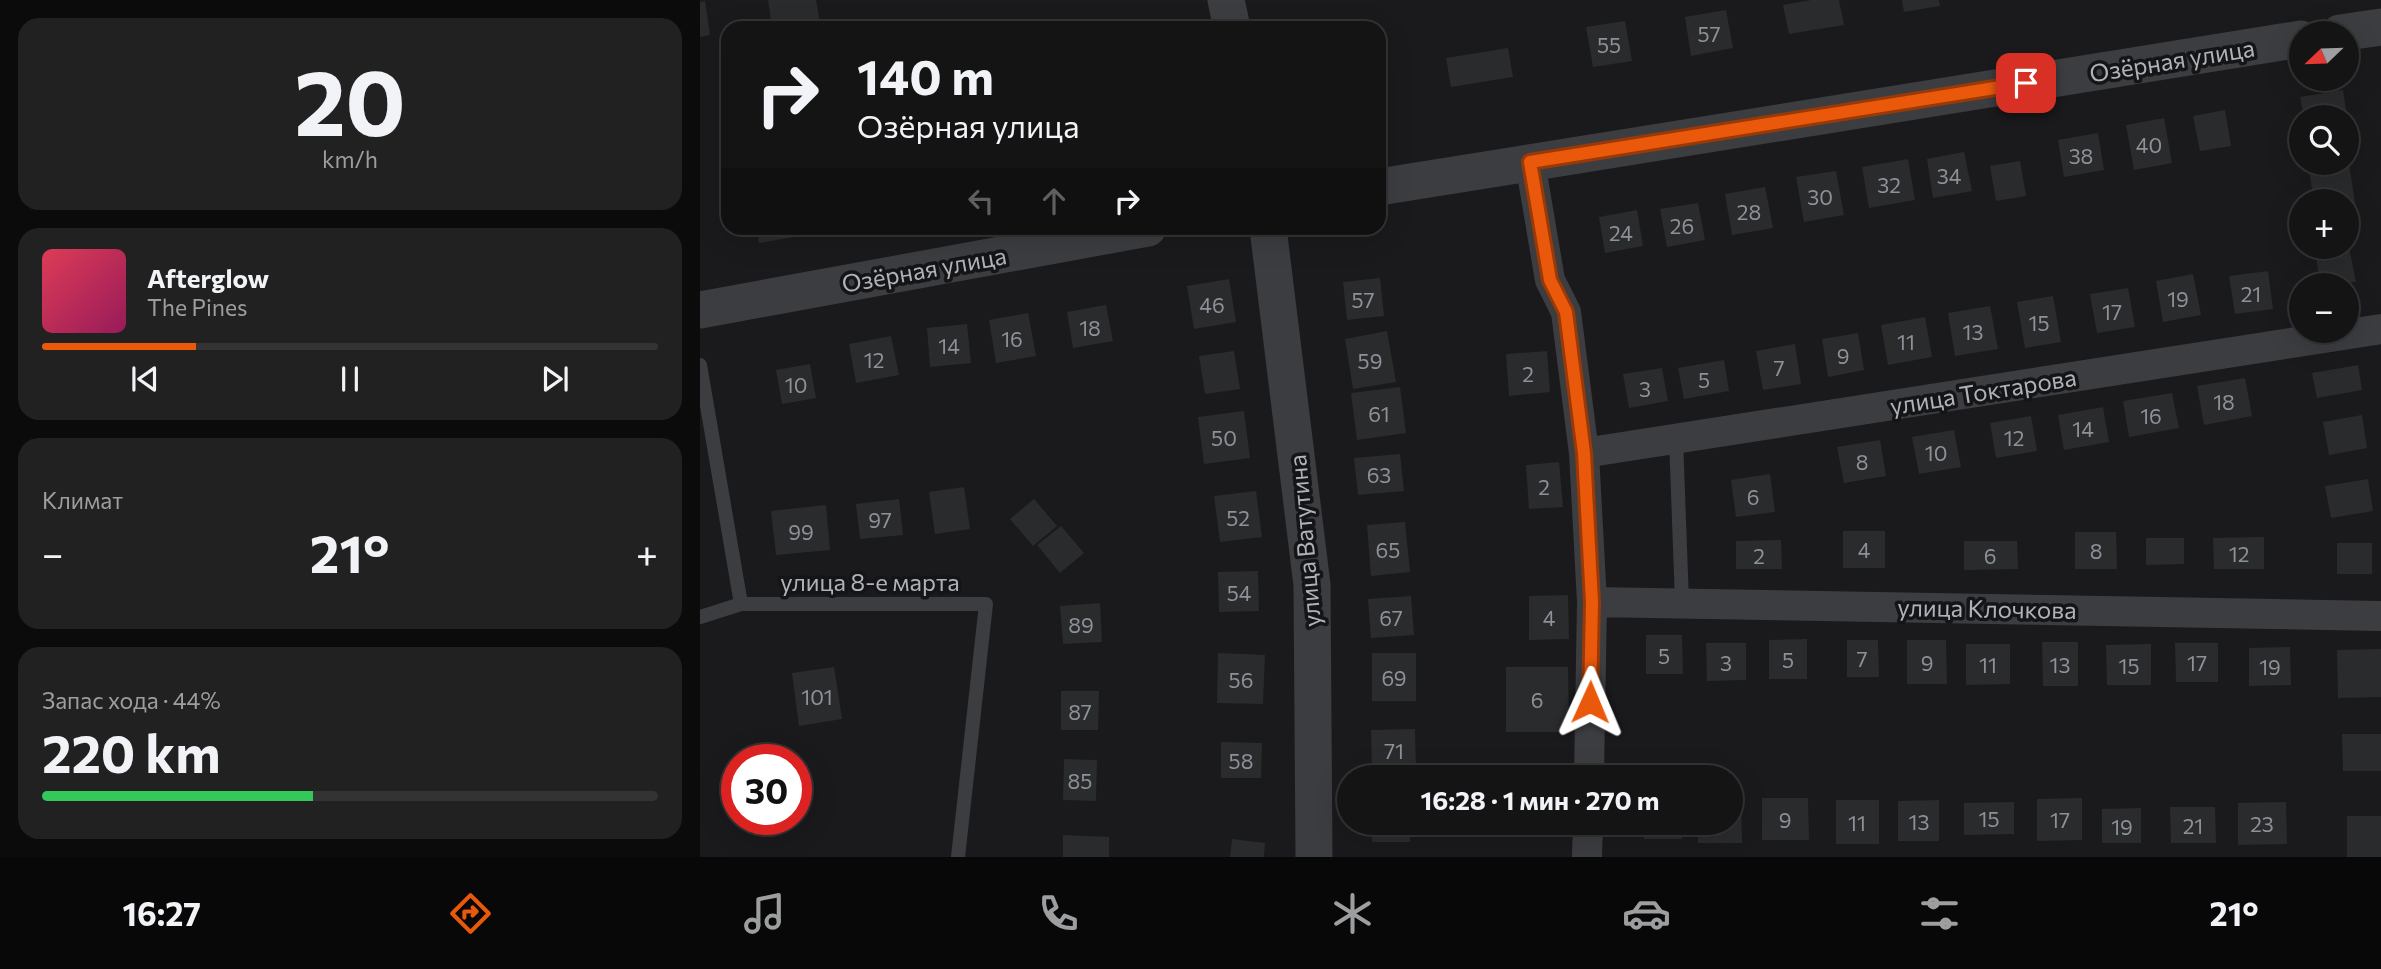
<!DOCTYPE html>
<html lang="ru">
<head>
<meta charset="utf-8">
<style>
	:root { --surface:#141415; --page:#212122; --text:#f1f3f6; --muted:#9d9ea0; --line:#333334; --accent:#ea580c }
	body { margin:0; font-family:Commissioner,sans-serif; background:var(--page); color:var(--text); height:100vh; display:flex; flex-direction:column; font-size:26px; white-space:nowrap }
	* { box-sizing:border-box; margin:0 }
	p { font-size:23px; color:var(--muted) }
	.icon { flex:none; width:38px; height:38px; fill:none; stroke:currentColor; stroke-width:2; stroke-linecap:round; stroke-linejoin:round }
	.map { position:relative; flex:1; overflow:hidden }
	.drawer { display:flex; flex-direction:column; gap:18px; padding:18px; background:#0b0b0c; width:700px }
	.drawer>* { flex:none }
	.banner { position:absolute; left:21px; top:21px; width:665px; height:214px; border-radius:21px; box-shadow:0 7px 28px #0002,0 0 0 2px var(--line); background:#141415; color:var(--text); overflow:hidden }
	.needle { width:46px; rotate:247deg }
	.tools { position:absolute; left:1589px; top:21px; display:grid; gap:14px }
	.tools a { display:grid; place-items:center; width:70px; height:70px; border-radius:50%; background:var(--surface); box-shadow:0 7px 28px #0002,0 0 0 2px var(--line); font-size:35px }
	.speed { position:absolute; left:21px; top:744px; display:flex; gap:14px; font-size:35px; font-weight:700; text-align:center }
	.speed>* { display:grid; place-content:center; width:91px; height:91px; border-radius:50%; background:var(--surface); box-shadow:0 7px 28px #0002,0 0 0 2px var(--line); line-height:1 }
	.speed .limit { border:10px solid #d22; background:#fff; color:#111 }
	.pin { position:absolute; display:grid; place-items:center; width:60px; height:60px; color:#fff; margin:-30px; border-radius:14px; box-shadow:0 4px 10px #0006 }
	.me { position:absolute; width:77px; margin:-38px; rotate:1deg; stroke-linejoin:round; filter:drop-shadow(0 0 5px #0008) }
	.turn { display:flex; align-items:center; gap:24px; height:147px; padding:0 21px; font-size:32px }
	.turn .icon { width:91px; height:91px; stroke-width:2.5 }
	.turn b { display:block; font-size:49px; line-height:60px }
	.lanes { display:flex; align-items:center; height:66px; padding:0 21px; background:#0003; justify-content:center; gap:35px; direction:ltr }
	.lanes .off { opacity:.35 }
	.big { font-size:52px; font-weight:700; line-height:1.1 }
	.drawer .widget { flex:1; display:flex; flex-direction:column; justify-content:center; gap:10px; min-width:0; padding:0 24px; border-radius:21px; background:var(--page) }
	.drawer .dial { align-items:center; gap:0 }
	.dial b { font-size:91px; line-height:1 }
	.song { display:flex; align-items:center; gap:21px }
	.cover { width:84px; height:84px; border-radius:10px; background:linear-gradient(135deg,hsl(350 70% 55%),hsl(330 70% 35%)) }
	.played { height:7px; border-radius:4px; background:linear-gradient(90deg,var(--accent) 25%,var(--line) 25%) }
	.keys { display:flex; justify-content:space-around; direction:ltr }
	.heat { display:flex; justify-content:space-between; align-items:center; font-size:38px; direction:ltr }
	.charge { height:10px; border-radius:5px; background:linear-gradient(90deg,#34c759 44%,var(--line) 0) }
	.trip { position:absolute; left:637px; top:765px; width:406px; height:70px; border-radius:35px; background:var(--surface); box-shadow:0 7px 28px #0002,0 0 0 2px var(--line); font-weight:700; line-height:70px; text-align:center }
	.tab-bar { display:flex; height:112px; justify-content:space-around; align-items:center; background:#080808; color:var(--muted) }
	.tab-bar .icon { width:49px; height:49px }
	.tab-bar .on { color:var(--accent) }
	.tab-bar b { font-size:32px; color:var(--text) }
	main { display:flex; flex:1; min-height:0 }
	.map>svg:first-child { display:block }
</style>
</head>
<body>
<main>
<section class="drawer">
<div class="widget dial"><b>20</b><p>km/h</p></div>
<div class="widget">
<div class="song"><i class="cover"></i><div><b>Afterglow</b><p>The Pines</p></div></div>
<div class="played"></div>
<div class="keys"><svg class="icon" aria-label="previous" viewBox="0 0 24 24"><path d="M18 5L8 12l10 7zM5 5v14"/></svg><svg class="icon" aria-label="pause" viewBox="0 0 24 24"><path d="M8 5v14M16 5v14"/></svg><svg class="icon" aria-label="next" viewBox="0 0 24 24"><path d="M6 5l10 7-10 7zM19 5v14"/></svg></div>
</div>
<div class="widget"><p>Климат</p>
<div class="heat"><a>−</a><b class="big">21°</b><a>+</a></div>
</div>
<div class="widget"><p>Запас хода · 44%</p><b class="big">220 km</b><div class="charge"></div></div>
</section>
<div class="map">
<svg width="1681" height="857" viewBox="0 0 1681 857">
	<rect width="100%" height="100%" fill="#1a1a1c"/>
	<!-- building -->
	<path fill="#2a2b2d" d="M68,0h48l4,23 -48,5z
		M1111,0h28l5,25 -55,9 -6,-29z
		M1202,0h37l1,6 -36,6z
		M5,1l5,34 -10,2v-35z
		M1026,10l7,38 -42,8 -6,-39z
		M925,21l7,40 -39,6 -7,-40z
		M808,48l5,29 -62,10 -5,-29z
		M1643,90l4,27h-43l-4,-20z
		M1525,110l6,36 -31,5 -7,-35z
		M1464,118l8,45 -38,7 -8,-45z
		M1398,133l6,37 -40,7 -6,-37z
		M1264,152l8,39 -39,7 -6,-39z
		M1208,159l7,41 -46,8 -7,-41z
		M1320,161l6,35 -30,5 -6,-35z
		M1649,164l6,39 -41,-2 -5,-30z
		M1136,171l8,44 -40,7 -8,-45z
		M1065,187l8,41 -41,7 -7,-41z
		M998,203l7,37 -38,7 -7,-38z
		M937,210l6,36 -38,7 -6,-36z
		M57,228h42l1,8 -41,7z
		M1647,237l9,45 -35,3 -7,-38h33z
		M1568,271l5,38 -38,5 -6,-38z
		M1493,274l8,41 -38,7 -7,-41z
		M680,278l4,38 -37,4 -4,-38z
		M529,279l7,43 -42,7 -7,-43z
		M1428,288l7,39 -38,6 -7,-39z
		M1353,296l8,46 -36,6 -8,-46z
		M406,305l7,36 -40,7 -6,-36z
		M1290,306l8,43 -43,7 -7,-43z
		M328,313l8,43 -40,7 -7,-43z
		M1225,317l7,40 -44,8 -7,-40z
		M267,324l4,39 -41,4 -3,-39z
		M687,331l9,51 -43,7 -8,-50z
		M1158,333l6,37 -36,7 -6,-38z
		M191,336l8,39 -43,8 -7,-39z
		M1095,344l6,40 -38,6 -7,-39z
		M534,351l6,38 -35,5 -6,-38z
		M847,351l3,41 -41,4 -3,-42z
		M1024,360l5,31 -45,8 -6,-31z
		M110,364l6,34 -34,6 -6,-34z
		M1658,365l4,25 -45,8 -5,-25z
		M962,368l6,33 -39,7 -6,-34z
		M1545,378l7,38 -48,9 -7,-39z
		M700,387l6,46 -49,7 -6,-47z
		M1472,393l7,35 -50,9 -6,-36z
		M1403,407l6,35 -45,8 -6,-35z
		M544,411l6,47 -46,6 -6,-47z
		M1662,415l5,33 -38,7 -6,-33z
		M1331,416l6,35 -41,7 -6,-35z
		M1254,430l7,37 -42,7 -7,-37z
		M1180,440l6,36 -42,7 -7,-36z
		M700,454l4,37 -46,4 -4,-37z
		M859,462l4,45 -34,2 -3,-44z
		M1070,474l5,38 -39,5 -5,-37z
		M1668,479l5,32 -42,7 -6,-32z
		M264,487l6,42 -35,5 -6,-42z
		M556,491l6,46 -42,5 -6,-46z
		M199,499l4,36 -43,4 -4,-35z
		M334,499l23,27 -24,20 -23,-27z
		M126,505l4,45 -54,5 -5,-44z
		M705,522l5,50 -39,4 -4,-51z
		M361,526l23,27 -24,20 -23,-28z
		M1143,531h42v37h-42z
		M1375,532h41l1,37h-42z
		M1564,537v32h-50l-1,-31z
		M1446,538h38v26l-38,1z
		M1081,540l1,29h-46v-28z
		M1264,541h53l1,28 -54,1z
		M1637,543h35v31h-35z
		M558,571l1,40 -40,1 -1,-40z
		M868,595l1,44 -40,1v-44z
		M711,596l3,39 -43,3 -3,-39z
		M400,603l2,39 -39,2 -3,-38z
		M946,635h36l1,39h-37z
		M1107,639v40h-38v-39z
		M1147,640h31l1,37h-32z
		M1207,640h39l1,44h-40z
		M1342,642h36v44h-35z
		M1006,643h40v37l-39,1z
		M1475,643h43v39h-42z
		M1266,644h44v40l-44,1z
		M1451,644v41h-44l-1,-40z
		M1590,647l1,38 -42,1v-38z
		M1681,649v48l-43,1 -1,-48z
		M518,653l47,2 -2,49 -46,-1z
		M672,653h44v48h-44z
		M134,667l8,52 -43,7 -7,-53z
		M806,667h62l1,65h-63z
		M361,691h38l-1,39h-37z
		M715,729l1,41 -44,1 -1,-41z
		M1642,734h39v37h-38z
		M521,742l41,1 -1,35h-40z
		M364,759l33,1 -1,41 -33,-1z
		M1031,795h10l1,48h-44v-21h33z
		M1062,798h46l1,42h-47z
		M1382,798v42l-45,1v-42z
		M1136,800h43v44h-43z
		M1239,800v41h-41v-40z
		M1314,802v32l-50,1v-32z
		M1586,802l1,42 -49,1v-42z
		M1470,807h45l1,36h-45z
		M1441,808v35h-39v-34z
		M1647,816h34v41h-34z
		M672,822h39l-1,20h-38z
		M827,822h36l-1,14 -36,-2z
		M944,822h38v17h-38z
		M363,835l46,2v20h-46z
		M532,839l33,4 -1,14h-34z"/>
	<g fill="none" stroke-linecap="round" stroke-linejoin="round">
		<!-- service -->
		<path stroke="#3c3d41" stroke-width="14" d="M0,365l41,239h245l-28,253
			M976,438l6,164
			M0,617l41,-13"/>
		<!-- minor -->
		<path stroke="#3c3d41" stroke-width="30" d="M830,162l20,118 16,32 18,141 8,149 -3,175
			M884,453l797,-124
			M892,602l789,14
			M887,857l1,-35"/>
		<!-- tertiary -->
		<path stroke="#3c3d41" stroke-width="37" d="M526,0l6,28
			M1640,33l41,-6
			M679,187l922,-148
			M568,228l44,357 2,272
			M0,310l448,-82"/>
	</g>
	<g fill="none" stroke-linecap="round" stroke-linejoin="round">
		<defs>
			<path id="route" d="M890,702l2,-100 -8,-149 -18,-141 -16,-32 -20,-118 496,-79"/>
		</defs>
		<!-- route casing -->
		<use href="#route" stroke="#983908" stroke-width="18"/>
		<!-- route -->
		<use href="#route" stroke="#ea580c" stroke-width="12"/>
	</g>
	<g text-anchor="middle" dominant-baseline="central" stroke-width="7" stroke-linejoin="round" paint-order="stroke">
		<!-- number labels -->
		<g font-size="21" fill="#8d9198">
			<text x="1009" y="33">57</text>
			<text x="909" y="44">55</text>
			<text x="1449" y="144">40</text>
			<text x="1381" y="155">38</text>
			<text x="1249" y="175">34</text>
			<text x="1189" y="184">32</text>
			<text x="1120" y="196">30</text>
			<text x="1049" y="211">28</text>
			<text x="982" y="225">26</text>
			<text x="921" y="232">24</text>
			<text x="1551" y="293">21</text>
			<text x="1478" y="298">19</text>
			<text x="663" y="299">57</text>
			<text x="512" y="304">46</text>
			<text x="1412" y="311">17</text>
			<text x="1339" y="322">15</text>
			<text x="390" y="327">18</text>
			<text x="1273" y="331">13</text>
			<text x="312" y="338">16</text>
			<text x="1206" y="341">11</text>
			<text x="249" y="345">14</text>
			<text x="1143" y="355">9</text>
			<text x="174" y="359">12</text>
			<text x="670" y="360">59</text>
			<text x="1079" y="367">7</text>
			<text x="828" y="373">2</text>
			<text x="1004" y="379">5</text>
			<text x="96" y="384">10</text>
			<text x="945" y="388">3</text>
			<text x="1524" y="401">18</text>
			<text x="679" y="413">61</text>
			<text x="1451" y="415">16</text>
			<text x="1383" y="428">14</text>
			<text x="524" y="437">50</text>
			<text x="1314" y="437">12</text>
			<text x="1236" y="452">10</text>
			<text x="1162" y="461">8</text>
			<text x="679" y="474">63</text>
			<text x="844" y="486">2</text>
			<text x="1053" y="496">6</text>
			<text x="538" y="517">52</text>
			<text x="180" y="519">97</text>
			<text x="101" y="531">99</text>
			<text x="688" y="549">65</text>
			<text x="1164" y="549">4</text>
			<text x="1396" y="550">8</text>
			<text x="1539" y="553">12</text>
			<text x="1059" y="555">2</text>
			<text x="1290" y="555">6</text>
			<text x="539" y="592">54</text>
			<text x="691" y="617">67</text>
			<text x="849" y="617">4</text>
			<text x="381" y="624">89</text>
			<text x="964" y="655">5</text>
			<text x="1162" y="658">7</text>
			<text x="1088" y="659">5</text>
			<text x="1026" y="662">3</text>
			<text x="1227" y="662">9</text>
			<text x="1497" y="662">17</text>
			<text x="1288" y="664">11</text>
			<text x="1360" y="664">13</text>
			<text x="1429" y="665">15</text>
			<text x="1570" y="666">19</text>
			<text x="694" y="677">69</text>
			<text x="541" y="679">56</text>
			<text x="117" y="696">101</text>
			<text x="837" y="699">6</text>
			<text x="380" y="711">87</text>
			<text x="694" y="750">71</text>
			<text x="541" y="760">58</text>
			<text x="380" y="780">85</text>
			<text x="1289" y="818">15</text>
			<text x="1085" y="819">9</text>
			<text x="1360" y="819">17</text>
			<text x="1219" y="821">13</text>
			<text x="1157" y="822">11</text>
			<text x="1562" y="823">23</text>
			<text x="1493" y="825">21</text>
			<text x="1422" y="826">19</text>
		</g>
		<!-- street labels -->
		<g font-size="24" fill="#aeb3bb" stroke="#151517">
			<text transform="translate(1472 60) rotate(-9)">Озёрная улица</text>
			<text transform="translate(224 269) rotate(-10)">Озёрная улица</text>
			<text transform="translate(1283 391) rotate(-9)">улица Токтарова</text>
			<text transform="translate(604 541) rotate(-95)">улица Ватутина</text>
			<text x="170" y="581">улица 8-е марта</text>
			<text transform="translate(1287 608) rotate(1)">улица Клочкова</text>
		</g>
	</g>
</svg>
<div class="tools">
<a><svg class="needle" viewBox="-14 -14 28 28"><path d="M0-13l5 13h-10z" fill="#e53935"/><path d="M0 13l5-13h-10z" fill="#9d9ea0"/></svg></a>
<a><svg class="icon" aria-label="search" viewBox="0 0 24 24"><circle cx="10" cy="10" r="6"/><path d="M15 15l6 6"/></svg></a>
<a>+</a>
<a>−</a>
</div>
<div class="speed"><div class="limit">30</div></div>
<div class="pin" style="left:1326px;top:83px;background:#d93025"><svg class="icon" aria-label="arrive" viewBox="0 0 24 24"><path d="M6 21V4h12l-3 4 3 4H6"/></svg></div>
<svg class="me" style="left:890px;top:702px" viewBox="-20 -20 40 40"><path d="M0-17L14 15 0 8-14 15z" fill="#ea580c" stroke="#fff" stroke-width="4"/></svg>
<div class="trip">16:28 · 1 мин · 270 m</div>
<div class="banner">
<div class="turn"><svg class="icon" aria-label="right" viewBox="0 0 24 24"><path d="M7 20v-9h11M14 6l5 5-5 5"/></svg><div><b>140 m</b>Озёрная улица</div></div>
<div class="lanes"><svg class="icon off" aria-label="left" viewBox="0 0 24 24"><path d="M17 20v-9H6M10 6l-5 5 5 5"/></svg><svg class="icon off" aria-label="ahead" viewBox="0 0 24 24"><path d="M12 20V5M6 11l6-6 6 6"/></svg><svg class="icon" aria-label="right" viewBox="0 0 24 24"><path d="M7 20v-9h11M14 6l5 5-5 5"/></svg></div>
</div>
</div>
</main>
<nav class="tab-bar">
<b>16:27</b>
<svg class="icon on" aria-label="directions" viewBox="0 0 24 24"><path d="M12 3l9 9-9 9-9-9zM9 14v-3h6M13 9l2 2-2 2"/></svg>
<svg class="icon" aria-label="music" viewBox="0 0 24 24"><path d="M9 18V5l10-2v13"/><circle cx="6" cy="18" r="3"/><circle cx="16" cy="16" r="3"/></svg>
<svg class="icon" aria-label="phone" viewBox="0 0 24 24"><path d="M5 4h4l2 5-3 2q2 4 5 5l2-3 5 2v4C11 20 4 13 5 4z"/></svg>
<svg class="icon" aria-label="climate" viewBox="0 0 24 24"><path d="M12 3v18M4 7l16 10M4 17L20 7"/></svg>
<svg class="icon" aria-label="car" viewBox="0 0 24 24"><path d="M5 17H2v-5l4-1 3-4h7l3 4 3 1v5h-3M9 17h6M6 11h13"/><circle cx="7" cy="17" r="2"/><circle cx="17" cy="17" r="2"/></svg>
<svg class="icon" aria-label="filters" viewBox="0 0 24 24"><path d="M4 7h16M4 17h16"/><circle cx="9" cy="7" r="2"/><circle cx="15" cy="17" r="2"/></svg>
<b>21°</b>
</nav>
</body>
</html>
